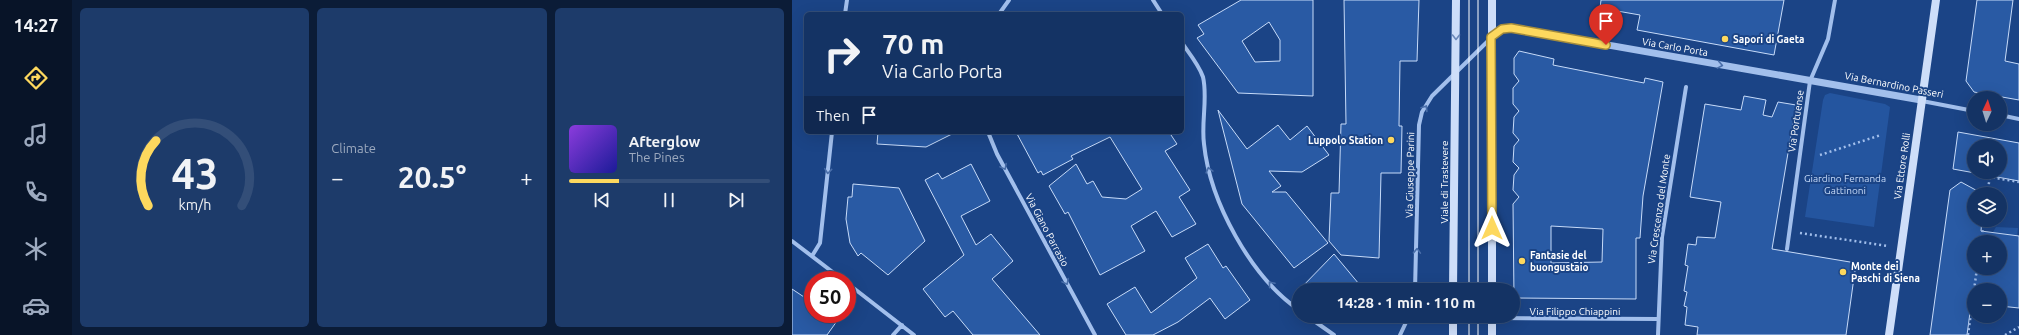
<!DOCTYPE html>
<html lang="en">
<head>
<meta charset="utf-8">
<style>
	:root { --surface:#143364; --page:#1d3b6a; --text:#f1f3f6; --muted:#9daabf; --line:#334e78; --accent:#fdd85e }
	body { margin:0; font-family:Ubuntu,sans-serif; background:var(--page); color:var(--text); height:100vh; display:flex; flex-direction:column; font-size:15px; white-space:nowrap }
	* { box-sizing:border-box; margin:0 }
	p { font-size:13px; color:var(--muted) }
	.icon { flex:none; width:22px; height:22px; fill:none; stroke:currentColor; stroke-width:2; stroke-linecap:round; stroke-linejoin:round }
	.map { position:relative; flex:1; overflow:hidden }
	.drawer { display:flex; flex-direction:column; gap:8px; padding:8px; background:#0b1c37; width:720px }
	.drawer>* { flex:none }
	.banner { position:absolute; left:12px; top:12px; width:380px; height:122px; border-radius:6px; box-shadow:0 4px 16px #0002,0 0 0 1px var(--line); background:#143364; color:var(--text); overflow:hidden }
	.needle { width:26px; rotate:4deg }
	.fabs { position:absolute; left:1175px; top:91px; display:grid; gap:8px }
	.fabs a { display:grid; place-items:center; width:40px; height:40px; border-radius:50%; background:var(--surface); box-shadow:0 4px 16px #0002,0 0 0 1px var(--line); font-size:20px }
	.speed { position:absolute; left:12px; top:271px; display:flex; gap:8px; font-size:20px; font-weight:700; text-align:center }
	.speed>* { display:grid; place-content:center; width:52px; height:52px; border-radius:50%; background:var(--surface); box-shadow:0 4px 16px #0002,0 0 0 1px var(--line); line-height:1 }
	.speed .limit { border:6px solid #d22; background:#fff; color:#111 }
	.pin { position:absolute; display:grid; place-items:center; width:34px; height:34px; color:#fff; margin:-41px -17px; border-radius:50% 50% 50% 0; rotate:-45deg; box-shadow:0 0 4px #0007 }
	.pin .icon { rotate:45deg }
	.me { position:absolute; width:44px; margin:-22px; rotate:0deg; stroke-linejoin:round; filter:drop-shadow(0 0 3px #0008) }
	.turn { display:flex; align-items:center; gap:14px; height:84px; padding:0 12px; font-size:18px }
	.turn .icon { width:52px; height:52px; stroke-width:2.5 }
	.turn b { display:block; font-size:28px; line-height:34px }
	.then { display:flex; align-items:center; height:38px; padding:0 12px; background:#0003; gap:8px; font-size:15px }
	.big { font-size:30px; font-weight:600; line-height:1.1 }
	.drawer .card { flex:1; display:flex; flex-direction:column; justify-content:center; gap:6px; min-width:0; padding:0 14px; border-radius:6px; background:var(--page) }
	.drawer .dial { align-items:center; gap:0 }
	.dial svg { height:104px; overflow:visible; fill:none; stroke:var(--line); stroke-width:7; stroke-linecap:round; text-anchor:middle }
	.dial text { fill:var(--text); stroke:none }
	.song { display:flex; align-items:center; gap:12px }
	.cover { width:48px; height:48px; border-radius:6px; background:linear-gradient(135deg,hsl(270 70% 55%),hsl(240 70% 35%)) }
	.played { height:4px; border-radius:2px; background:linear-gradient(90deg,var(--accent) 25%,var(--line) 25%) }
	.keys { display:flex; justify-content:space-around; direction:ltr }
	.heat { display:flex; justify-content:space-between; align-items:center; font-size:22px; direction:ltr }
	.drawer .tiles { flex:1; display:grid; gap:8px; grid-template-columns:repeat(3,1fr) }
	.trip { position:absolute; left:500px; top:283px; width:228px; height:40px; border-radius:20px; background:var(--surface); box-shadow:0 4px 16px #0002,0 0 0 1px var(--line); font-weight:600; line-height:40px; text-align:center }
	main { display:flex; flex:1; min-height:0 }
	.dock { display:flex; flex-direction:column; width:72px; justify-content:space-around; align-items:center; background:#081428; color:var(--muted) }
	.dock .icon { width:28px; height:28px }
	.dock .on { color:var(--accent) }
	.dock b { font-size:18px; color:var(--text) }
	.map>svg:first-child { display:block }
</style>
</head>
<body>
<main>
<nav class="dock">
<b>14:27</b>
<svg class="icon on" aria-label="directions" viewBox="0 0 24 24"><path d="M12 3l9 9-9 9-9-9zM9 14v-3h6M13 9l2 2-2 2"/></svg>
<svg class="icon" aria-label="music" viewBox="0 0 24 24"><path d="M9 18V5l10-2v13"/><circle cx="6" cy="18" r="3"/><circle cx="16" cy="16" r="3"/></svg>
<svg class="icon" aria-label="phone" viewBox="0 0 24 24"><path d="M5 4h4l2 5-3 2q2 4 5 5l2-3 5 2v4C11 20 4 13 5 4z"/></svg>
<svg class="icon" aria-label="climate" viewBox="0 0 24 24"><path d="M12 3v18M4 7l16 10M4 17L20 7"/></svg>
<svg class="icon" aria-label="car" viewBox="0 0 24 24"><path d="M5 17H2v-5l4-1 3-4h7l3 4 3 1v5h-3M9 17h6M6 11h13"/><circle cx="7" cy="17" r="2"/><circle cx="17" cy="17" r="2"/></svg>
</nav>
<section class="drawer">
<div class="tiles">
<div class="card dial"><svg viewBox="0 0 100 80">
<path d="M14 69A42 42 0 1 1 86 69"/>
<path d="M14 69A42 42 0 0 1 20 19" stroke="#fdd85e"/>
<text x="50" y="56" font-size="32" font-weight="700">43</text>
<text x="50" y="72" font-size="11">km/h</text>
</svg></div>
<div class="card"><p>Climate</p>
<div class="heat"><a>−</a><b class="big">20.5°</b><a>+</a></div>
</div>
<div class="card">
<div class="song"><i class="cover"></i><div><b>Afterglow</b><p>The Pines</p></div></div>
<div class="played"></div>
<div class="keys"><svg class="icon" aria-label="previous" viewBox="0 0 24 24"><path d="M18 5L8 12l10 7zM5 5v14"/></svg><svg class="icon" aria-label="pause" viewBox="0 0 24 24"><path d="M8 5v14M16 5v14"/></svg><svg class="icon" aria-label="next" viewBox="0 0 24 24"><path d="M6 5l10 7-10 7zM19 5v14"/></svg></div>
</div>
</div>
</section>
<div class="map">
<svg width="1227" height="335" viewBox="0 0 1227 335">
	<rect width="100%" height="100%" fill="#1b4486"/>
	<!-- green -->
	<path fill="#24559f" d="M1038,93l55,11 5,3 -16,120 -69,-10 18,-117 2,-5z
		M1204,227l22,1 -1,8 -8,-1 -1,4 -16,3 1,-10z"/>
	<!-- building -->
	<path fill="#295aa4" stroke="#c7dbf9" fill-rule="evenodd" d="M449,0h72v96l-75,-3 -41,-55 7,-4 -6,-9zM477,22l11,18v21l-25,1 -13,-21z
		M552,0h75l-2,61h-17l-1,65h3l-1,47h-20l-2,85 -38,-3 -12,-14 2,-48h8l2,-69h5z
		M809,0h183l-10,55 -137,-25 3,-15 -40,-7z
		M1185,0h36l-8,61 14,3v36l-45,-8 -8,-11z
		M727,51l35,8 -1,6 91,18 1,-5 18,4 -20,114 -3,42h-4v61l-122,-1 -1,-94 6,-7 -6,-7 1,-15 5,-7 -6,-6 1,-16 5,-6 -6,-7 1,-16 5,-6 -6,-7v-16l6,-7 -5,-7v-16zM759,226l52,3 -1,33 -51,1z
		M952,96l22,4 -3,15 9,2 6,-15 18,3 -24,144 84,14 -10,72h-149l1,-8 -13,-2 2,-18 -3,-1 3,-14 -3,-1 4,-25 -3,-1 3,-21 8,1 1,-8 18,1 6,-36 -31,-5 15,-93 36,6z
		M426,110l29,39 31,-24 12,15 17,-14 22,29 -27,17 -33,-1 12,15 -9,6h14l42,51 -34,25 -52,-64z
		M86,132h78l-30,15 -49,-3z
		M224,132h153l8,12 -12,7 25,39 -11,7 17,27 -24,13 -16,-26 -25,15 14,25 -45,24 -32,-63 -3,2 -16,-28 27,-22 11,20 6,-3 9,16 24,2 16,-10 -32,-52 -39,19 2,3 -30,16 -2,-4 -3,2z
		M1166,132l61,11v38l-66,-12zM1182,146h26v26h-26z
		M179,164l19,37 -29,15 15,29 15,-11 22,27 -21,18 48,56h-67l-20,-24 -8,6 -22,-28 41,-34 -39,-75 13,-7 4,6z
		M1169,182l22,12h-9v26h8l-1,11 38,5v72l-19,-2v-16h-27l-6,45h-37l20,-145zM1182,242h26v26h-26z
		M61,184l46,4 26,53 -37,34 -27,-22 -3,3 -8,-13 -4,-24 2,-22h4z
		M416,244l15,24 3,-2 24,34 -25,19 -15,-21 -32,24 -25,13h-27l-19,-31 28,-17 16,26 46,-35 -12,-20z
		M542,254l30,36h-65z
		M0,289l21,14v11h15l9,7 -10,14h-35z"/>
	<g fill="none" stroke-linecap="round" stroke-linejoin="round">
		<!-- path -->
		<path stroke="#a2bfec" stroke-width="2.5" stroke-dasharray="2 3" stroke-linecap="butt" d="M1028,155l61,-20
			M1195,194l3,-17 29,5
			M1008,233l88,13
			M1189,242l3,-22
			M1176,335l9,-67
			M1213,335l14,-8"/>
		<!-- minor -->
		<path stroke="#a2bfec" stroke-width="4" d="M361,0l9,14
			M53,14l2,-14
			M207,14l10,-14
			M390,43c7,10 17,22 21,34 5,21 -2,45 1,67 6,58 47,133 95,166
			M1130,101l52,10
			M1208,115l19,4
			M196,132l9,22 98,181
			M0,241l51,39
			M995,249l23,-168 18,-42 7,-39
			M20,256l8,-13 12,-111
			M55,283l67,52
			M623,290l4,-165 3,-13 10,-16 59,-58
			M515,316l27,19
			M700,318l166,1
			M101,335l9,-10
			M608,335l9,-19
			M866,335l4,-98 24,-150"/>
		<!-- tertiary -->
		<path stroke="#a2bfec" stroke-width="7" d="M699,37l10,-8 10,-1 410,72"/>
		<!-- secondary -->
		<path stroke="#cedef9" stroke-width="8" d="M661,290l3,-290
			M700,290v-290
			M661,335v-19
			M700,335v-19
			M1097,335l47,-335"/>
		<!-- tram -->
		<path stroke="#fff" stroke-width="1" d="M677,0v290
			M686,0v290
			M677,335v-19
			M686,335v-19"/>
	</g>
	<!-- one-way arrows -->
	<defs><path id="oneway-chevron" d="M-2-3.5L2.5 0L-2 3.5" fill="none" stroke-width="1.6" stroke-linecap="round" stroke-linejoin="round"/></defs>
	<use stroke="#6c89ba" href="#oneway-chevron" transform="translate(664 37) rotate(90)"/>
	<g stroke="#4a6faa">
		<use href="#oneway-chevron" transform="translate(928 65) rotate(10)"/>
		<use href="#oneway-chevron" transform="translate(633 108) rotate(-58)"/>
		<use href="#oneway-chevron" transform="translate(212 167) rotate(62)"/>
		<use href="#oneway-chevron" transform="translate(417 170) rotate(-105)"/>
		<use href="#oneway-chevron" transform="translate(36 171) rotate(96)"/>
		<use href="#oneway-chevron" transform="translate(625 251) rotate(-88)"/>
		<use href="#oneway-chevron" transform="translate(274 282) rotate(62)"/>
		<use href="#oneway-chevron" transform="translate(479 284) rotate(-130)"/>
	</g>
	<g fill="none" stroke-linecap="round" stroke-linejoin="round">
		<defs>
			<path id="route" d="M700,228l-1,-191 11,-8 9,-1 95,17"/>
		</defs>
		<!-- route casing -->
		<use href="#route" stroke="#a48c3d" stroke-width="10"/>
		<!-- route -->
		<use href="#route" stroke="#fdd85e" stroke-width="7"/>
	</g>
	<!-- markers -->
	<g fill="#fdd85e" stroke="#1b4486" stroke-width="1.5">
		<circle cx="933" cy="39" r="4"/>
		<circle cx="599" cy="140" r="4"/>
		<circle cx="730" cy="261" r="4"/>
		<circle cx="1051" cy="272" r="4"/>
	</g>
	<g text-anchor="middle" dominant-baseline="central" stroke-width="4" stroke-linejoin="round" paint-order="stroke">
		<!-- poi labels -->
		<g font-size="10" font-weight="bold" fill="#fff" stroke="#1b4486" text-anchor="start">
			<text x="941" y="39">Sapori di Gaeta</text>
			<text x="591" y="140" text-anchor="end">Luppolo Station</text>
			<text x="738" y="255">Fantasie del<tspan x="738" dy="12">buongustaio</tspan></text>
			<text x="1059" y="266">Monte dei<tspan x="1059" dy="12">Paschi di Siena</tspan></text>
		</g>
		<!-- street labels -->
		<g font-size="10" fill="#fff" stroke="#1b4486">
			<text transform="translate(883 47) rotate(10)">Via Carlo Porta</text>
			<text transform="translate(1102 85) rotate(11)">Via Bernardino Passeri</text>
			<text transform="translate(1004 121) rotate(-82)">Via Portuense</text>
			<text transform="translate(1110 166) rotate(-82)">Via Ettore Rolli</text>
			<text transform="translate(618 175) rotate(-89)">Via Giuseppe Parini</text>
			<text transform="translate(652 182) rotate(-90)">Viale di Trastevere</text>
			<text transform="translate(867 209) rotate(-82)">Via Crescenzo del Monte</text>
			<text transform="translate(255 230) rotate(62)">Via Giano Parrasio</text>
			<text x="783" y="311">Via Filippo Chiappini</text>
		</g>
		<!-- park labels -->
		<g font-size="10" fill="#c7dbf9" stroke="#1b4486">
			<text x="1053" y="178">Giardino Fernanda<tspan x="1053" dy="12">Gattinoni</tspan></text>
		</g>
	</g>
</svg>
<div class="fabs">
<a><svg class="needle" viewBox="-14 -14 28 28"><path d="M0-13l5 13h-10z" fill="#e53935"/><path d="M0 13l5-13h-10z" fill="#9daabf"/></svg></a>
<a><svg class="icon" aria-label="sound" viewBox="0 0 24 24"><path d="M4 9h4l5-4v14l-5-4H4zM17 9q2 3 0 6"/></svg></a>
<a><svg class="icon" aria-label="layers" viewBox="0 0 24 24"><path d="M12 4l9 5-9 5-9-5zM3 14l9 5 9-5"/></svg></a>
<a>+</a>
<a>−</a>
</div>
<div class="speed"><div class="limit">50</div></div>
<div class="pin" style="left:814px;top:45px;background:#d93025"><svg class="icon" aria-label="arrive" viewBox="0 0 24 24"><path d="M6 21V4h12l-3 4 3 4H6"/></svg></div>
<svg class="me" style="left:700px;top:228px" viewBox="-20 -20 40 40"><path d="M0-17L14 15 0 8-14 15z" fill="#fdd85e" stroke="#fff" stroke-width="4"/></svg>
<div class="trip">14:28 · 1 min · 110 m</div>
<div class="banner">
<div class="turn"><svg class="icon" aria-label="right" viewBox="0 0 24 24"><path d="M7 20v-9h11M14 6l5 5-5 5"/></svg><div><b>70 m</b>Via Carlo Porta</div></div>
<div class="then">Then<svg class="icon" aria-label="arrive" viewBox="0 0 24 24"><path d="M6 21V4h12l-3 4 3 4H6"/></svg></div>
</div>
</div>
</main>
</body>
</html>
